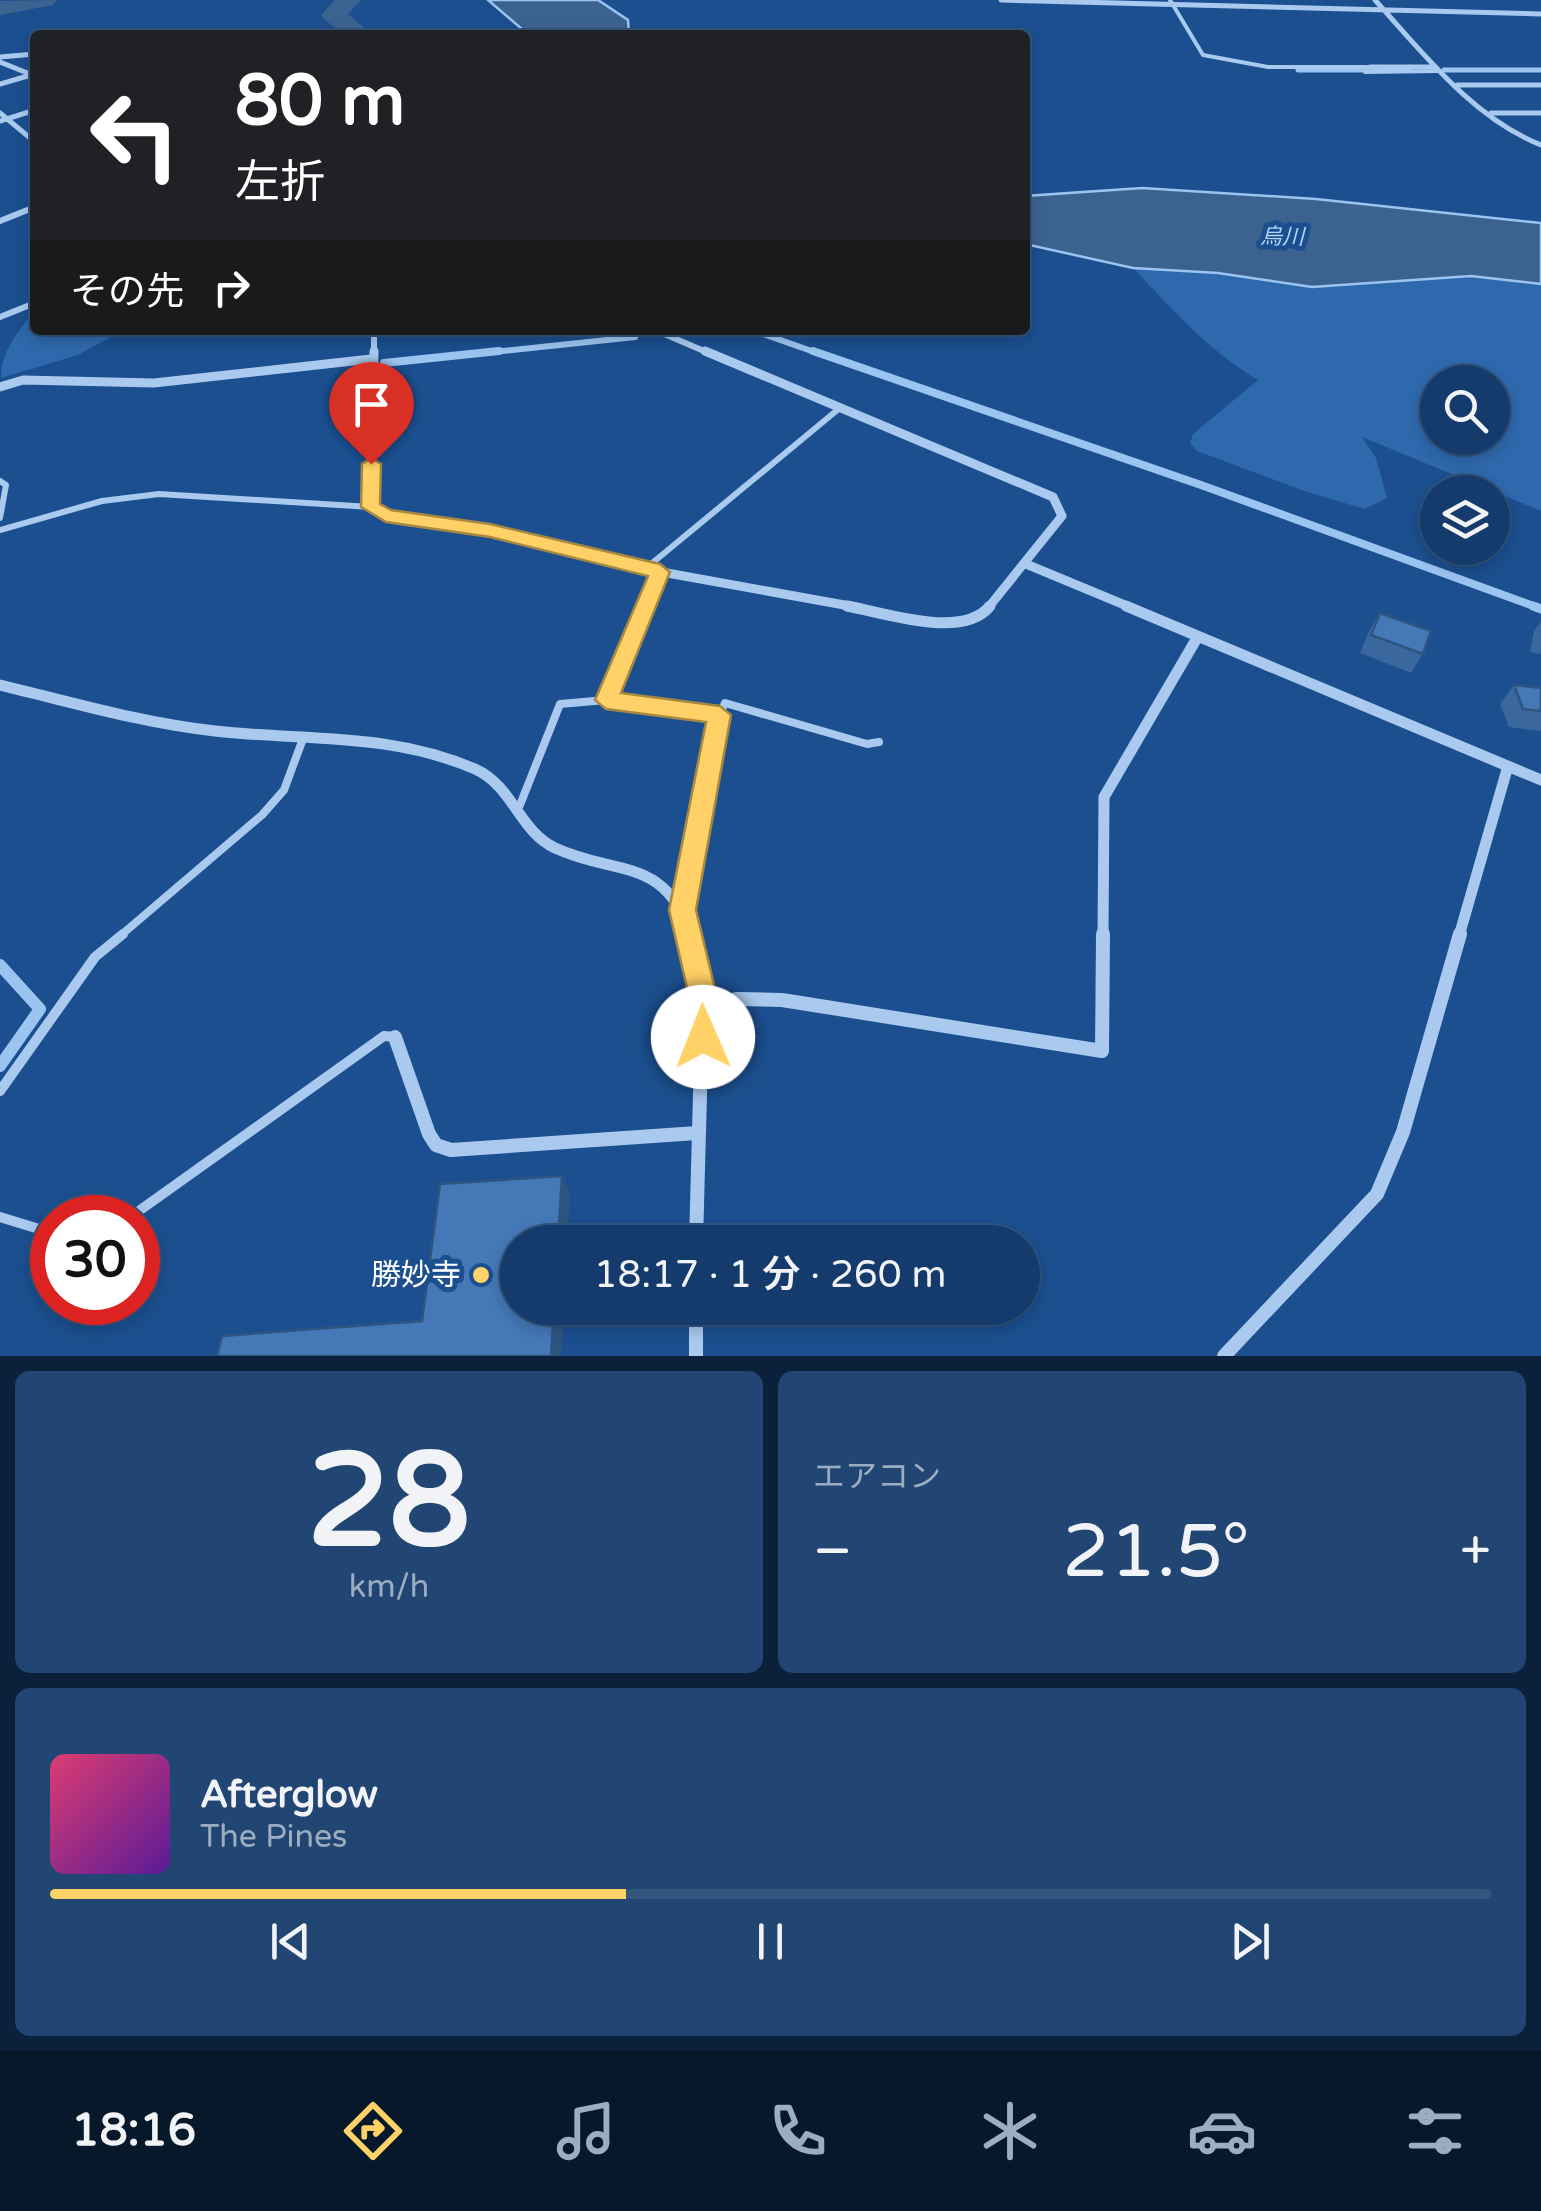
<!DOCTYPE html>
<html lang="ja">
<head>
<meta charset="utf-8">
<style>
	:root { --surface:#143b6b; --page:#214673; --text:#f1f3f6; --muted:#9dadc1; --line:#33557e; --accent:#ffd166 }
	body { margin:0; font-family:"Varela Round","Noto Sans JP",sans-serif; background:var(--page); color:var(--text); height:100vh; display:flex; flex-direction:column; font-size:38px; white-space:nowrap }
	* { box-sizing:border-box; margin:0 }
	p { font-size:32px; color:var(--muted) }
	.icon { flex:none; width:55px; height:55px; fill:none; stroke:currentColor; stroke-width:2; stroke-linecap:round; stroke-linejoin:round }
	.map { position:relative; height:1356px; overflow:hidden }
	.sheet { display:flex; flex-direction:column; gap:15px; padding:15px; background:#0b203b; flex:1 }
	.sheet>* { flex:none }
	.hud { position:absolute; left:30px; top:30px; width:1000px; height:305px; border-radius:10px; box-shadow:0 5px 15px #0003,0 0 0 2px var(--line); background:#202124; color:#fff; overflow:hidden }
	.tools { position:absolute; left:1420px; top:365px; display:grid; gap:20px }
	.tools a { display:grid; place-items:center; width:90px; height:90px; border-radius:50%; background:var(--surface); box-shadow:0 5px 15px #0003,0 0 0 2px var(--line); font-size:50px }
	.speed { position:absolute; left:30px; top:1195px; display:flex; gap:20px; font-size:50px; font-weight:700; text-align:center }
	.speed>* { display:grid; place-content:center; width:130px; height:130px; border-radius:50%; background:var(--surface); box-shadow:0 5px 15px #0003,0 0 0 2px var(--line); line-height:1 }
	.speed .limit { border:15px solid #d22; background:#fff; color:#111 }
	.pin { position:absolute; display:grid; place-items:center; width:85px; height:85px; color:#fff; margin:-102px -42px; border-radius:50% 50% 50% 0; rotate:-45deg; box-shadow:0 0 10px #0007 }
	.pin .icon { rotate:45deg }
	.me { position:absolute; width:110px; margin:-55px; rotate:359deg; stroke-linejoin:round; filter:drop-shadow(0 0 8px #0008) }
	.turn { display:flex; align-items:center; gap:35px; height:210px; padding:0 40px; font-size:45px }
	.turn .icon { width:130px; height:130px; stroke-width:2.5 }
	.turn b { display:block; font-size:70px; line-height:85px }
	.then { display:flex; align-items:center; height:95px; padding:0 40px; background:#0003; gap:20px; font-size:38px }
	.big { font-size:75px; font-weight:600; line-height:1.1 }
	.sheet .widget { flex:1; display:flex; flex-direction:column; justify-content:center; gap:15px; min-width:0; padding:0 35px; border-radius:15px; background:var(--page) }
	.sheet .dial { align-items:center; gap:0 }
	.dial b { font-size:130px; line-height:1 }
	.song { display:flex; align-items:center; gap:30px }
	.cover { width:120px; height:120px; border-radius:15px; background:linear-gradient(135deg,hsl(340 70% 55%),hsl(270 70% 35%)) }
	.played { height:10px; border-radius:5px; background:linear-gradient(90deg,var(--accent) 40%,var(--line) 40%) }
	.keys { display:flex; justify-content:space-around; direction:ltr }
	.heat { display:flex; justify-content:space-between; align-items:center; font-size:55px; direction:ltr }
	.sheet .tiles { flex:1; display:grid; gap:15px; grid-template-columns:1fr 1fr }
	.widget:last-child { grid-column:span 2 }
	.trip { position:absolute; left:500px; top:1225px; width:540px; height:100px; border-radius:50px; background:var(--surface); box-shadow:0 5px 15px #0003,0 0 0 2px var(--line); font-weight:600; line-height:100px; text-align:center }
	.tabs { display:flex; height:160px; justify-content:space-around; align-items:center; background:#08182b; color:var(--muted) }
	.tabs .icon { width:70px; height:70px }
	.tabs .active { color:var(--accent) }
	.tabs b { font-size:45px; color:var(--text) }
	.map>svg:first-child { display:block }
</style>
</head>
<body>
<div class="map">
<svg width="1541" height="1356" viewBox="0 0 1541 1356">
	<rect width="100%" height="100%" fill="#1b4f8f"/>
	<!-- green -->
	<path fill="#2e69ad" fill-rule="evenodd" d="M1133,268l85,5 95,14 158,-11 70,8v227l-179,-74 14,21 11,40 -22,11 -55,-16 -113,-42 -7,-8 3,-9 65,-54c-49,-29 -86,-71 -125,-112zM1438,382h54v56h-54z
		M35,310v20h88l-45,25 -77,23c-1,-26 19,-49 34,-68z"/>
	<!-- water -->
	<path fill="#3c6290" stroke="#9cc4f0" stroke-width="2.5" d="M488,0h110l30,20 1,15h-100z
		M1142,188l174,11 225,24v61l-70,-8 -159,11 -94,-14 -85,-5 -108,-24v-48z"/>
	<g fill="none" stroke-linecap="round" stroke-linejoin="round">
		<!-- stream-far4 -->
		<path stroke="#9cc4f0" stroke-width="5" d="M1298,70h112
			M1444,70h97"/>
		<!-- stream-far3 -->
		<path stroke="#9cc4f0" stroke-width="6" d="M752,330l68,24
			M475,354l160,-17"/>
		<!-- stream-far2 -->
		<path stroke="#9cc4f0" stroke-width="8" d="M813,351l388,134 338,123
			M384,363l115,-12"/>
		<!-- stream-far1 -->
		<path stroke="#9cc4f0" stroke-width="9" d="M1533,606l8,3"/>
		<!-- stream -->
		<path stroke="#9cc4f0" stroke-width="12" d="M0,965l40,44 -40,57"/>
		<!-- river -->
		<path fill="#3c6290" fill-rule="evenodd" d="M57,0l-4,5 -53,10v-14z
			M335,0h26l-13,14 25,21c-23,0 -36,-1 -52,-20z"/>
		<!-- service-far3 -->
		<path stroke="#a9c9ee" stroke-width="4" d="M1170,0l33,55 65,12h102
			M1365,72l74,-1"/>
		<!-- service-far2 -->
		<path stroke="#a9c9ee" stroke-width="6" d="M0,481l6,4 -6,33
			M0,530l102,-29 57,-7 212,13
			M645,569l196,-162
			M645,608l15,-36"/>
		<!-- service-far1 -->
		<path stroke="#a9c9ee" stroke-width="8" d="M606,700l40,-94
			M520,805l40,-101 46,-4 113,15
			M683,909l36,-194 6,-12 142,41 12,-2
			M120,936l142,-121 22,-25 20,-54"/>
		<!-- service -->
		<path stroke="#a9c9ee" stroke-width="10" d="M0,1091l95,-134 28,-23
			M0,1217l52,16
			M129,1218l255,-182 11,1"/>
		<!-- minor-far4 -->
		<path stroke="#a9c9ee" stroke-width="5" d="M1001,0l540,14
			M1375,0c48,53 98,118 166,145
			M0,57l35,-3
			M0,62l35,14
			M1370,67h65
			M0,84l31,-9
			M1457,85h84
			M0,113l35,29
			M1491,113h50
			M0,121l35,-11"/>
		<!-- minor-far3 -->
		<path stroke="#a9c9ee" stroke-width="6" d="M0,221l35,-14
			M0,317l35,-14
			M655,330l56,24
			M374,354v-24"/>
		<!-- minor-far2 -->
		<path stroke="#a9c9ee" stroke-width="9" d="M374,351l-3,156 15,8 104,15 155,39 216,39
			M705,351l348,146 9,19 -74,92
			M0,387l23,-7 131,3 217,-24
			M1026,564l106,44"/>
		<!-- minor-far1 -->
		<path stroke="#a9c9ee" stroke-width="11" d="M847,606c38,7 116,34 143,0
			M1126,606l415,174
			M0,685c71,17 142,38 215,46 89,10 175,1 260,38 38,17 44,62 80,79 63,29 109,7 137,88
			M1103,936l1,-139 93,-159
			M1459,936l49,-170"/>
		<!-- minor -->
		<path stroke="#a9c9ee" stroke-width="14" d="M691,934l8,32 3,54 -6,222
			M705,1005l33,-6 44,1 320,51 1,-117
			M395,1037l34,97 7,11 15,5 246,-17
			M696,1308v48
			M1224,1356l153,-162 26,-62 57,-198"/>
	</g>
	<!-- wall -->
	<path fill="#3a679d" d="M1380,613l43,41 -12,19 -51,-20 9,-22z
		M1541,621v33l-11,-2 4,-21z
		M1514,685l27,3v43l-32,-4 -9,-23z"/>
	<!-- shaded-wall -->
	<path fill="#305480" d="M562,1176l8,19 -3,47h-9z
		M554,1308h10l-3,48h-10z"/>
	<!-- building -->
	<path fill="#4478b7" stroke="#305480" stroke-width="2.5" d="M1380,613l51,18 -8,23 -52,-19z
		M1514,685l27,3v23l-18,-2z
		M562,1176l-4,66h-40v66h36l-3,48h-334l5,-20 200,-15 18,-137z"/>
	<!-- route -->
	<path fill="#ffd166" stroke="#a68842" stroke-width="2.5" d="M371,458l10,6 -1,40 11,6 99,14 170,40 10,8 -49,121 99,13 11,9 -35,195 23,95 -6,42 -10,4 -10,-4 -5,-10 3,-32 -22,-95 37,-188 -100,-13 -11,-9 53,-124 -158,-39 -104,-15 -25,-15 1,-43z"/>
	<!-- markers -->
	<circle fill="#ffd166" stroke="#1b4f8f" stroke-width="4" cx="481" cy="1275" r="10"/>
	<g text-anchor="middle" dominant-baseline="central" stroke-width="10" stroke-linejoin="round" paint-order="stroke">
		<!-- far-water labels -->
		<g font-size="22" font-style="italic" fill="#b5d3f5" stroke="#1b4f8f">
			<text transform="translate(1282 237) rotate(1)">烏川</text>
		</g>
		<!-- near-poi labels -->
		<g font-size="30" fill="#fff" stroke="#1b4f8f" text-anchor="end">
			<text x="461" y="1275">勝妙寺</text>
		</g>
	</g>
</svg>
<div class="tools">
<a><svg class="icon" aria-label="search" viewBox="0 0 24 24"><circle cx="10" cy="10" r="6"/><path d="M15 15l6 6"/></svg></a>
<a><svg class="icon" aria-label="layers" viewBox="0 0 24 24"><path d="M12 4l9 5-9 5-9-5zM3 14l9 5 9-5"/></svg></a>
</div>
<div class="speed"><div class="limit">30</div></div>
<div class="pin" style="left:371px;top:464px;background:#d93025"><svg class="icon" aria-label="arrive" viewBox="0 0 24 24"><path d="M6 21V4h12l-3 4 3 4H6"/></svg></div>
<svg class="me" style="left:703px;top:1037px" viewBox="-20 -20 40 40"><circle r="19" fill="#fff"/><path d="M0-13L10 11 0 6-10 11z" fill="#ffd166"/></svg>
<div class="trip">18:17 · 1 分 · 260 m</div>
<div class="hud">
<div class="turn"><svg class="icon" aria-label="left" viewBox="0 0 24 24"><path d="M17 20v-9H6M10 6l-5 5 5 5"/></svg><div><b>80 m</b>左折</div></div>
<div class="then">その先<svg class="icon" aria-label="right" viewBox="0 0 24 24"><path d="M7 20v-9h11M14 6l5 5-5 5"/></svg></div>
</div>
</div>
<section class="sheet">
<div class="tiles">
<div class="widget dial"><b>28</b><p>km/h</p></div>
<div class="widget"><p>エアコン</p>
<div class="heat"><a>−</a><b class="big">21.5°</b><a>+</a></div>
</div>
<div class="widget">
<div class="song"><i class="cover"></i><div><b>Afterglow</b><p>The Pines</p></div></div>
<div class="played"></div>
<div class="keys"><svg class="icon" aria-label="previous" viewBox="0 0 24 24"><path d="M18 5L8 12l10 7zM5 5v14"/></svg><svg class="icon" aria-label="pause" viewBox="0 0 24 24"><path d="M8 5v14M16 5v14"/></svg><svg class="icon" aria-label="next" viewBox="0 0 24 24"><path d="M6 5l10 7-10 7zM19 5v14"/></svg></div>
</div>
</div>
</section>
<nav class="tabs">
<b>18:16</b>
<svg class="icon active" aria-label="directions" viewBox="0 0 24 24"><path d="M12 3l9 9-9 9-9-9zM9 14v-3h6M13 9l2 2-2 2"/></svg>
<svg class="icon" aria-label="music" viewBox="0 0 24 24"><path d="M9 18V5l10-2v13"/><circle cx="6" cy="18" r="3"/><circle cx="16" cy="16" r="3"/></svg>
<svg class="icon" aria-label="phone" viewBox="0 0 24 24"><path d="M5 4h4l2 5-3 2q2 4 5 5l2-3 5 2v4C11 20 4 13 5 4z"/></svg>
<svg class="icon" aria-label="climate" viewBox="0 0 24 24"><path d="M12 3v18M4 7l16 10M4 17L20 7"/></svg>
<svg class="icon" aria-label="car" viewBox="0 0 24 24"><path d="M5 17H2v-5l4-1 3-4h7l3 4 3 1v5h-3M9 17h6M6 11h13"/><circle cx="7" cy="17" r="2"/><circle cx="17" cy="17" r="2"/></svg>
<svg class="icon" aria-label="filters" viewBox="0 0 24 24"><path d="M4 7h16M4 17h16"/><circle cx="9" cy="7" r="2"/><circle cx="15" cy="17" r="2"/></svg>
</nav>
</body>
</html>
